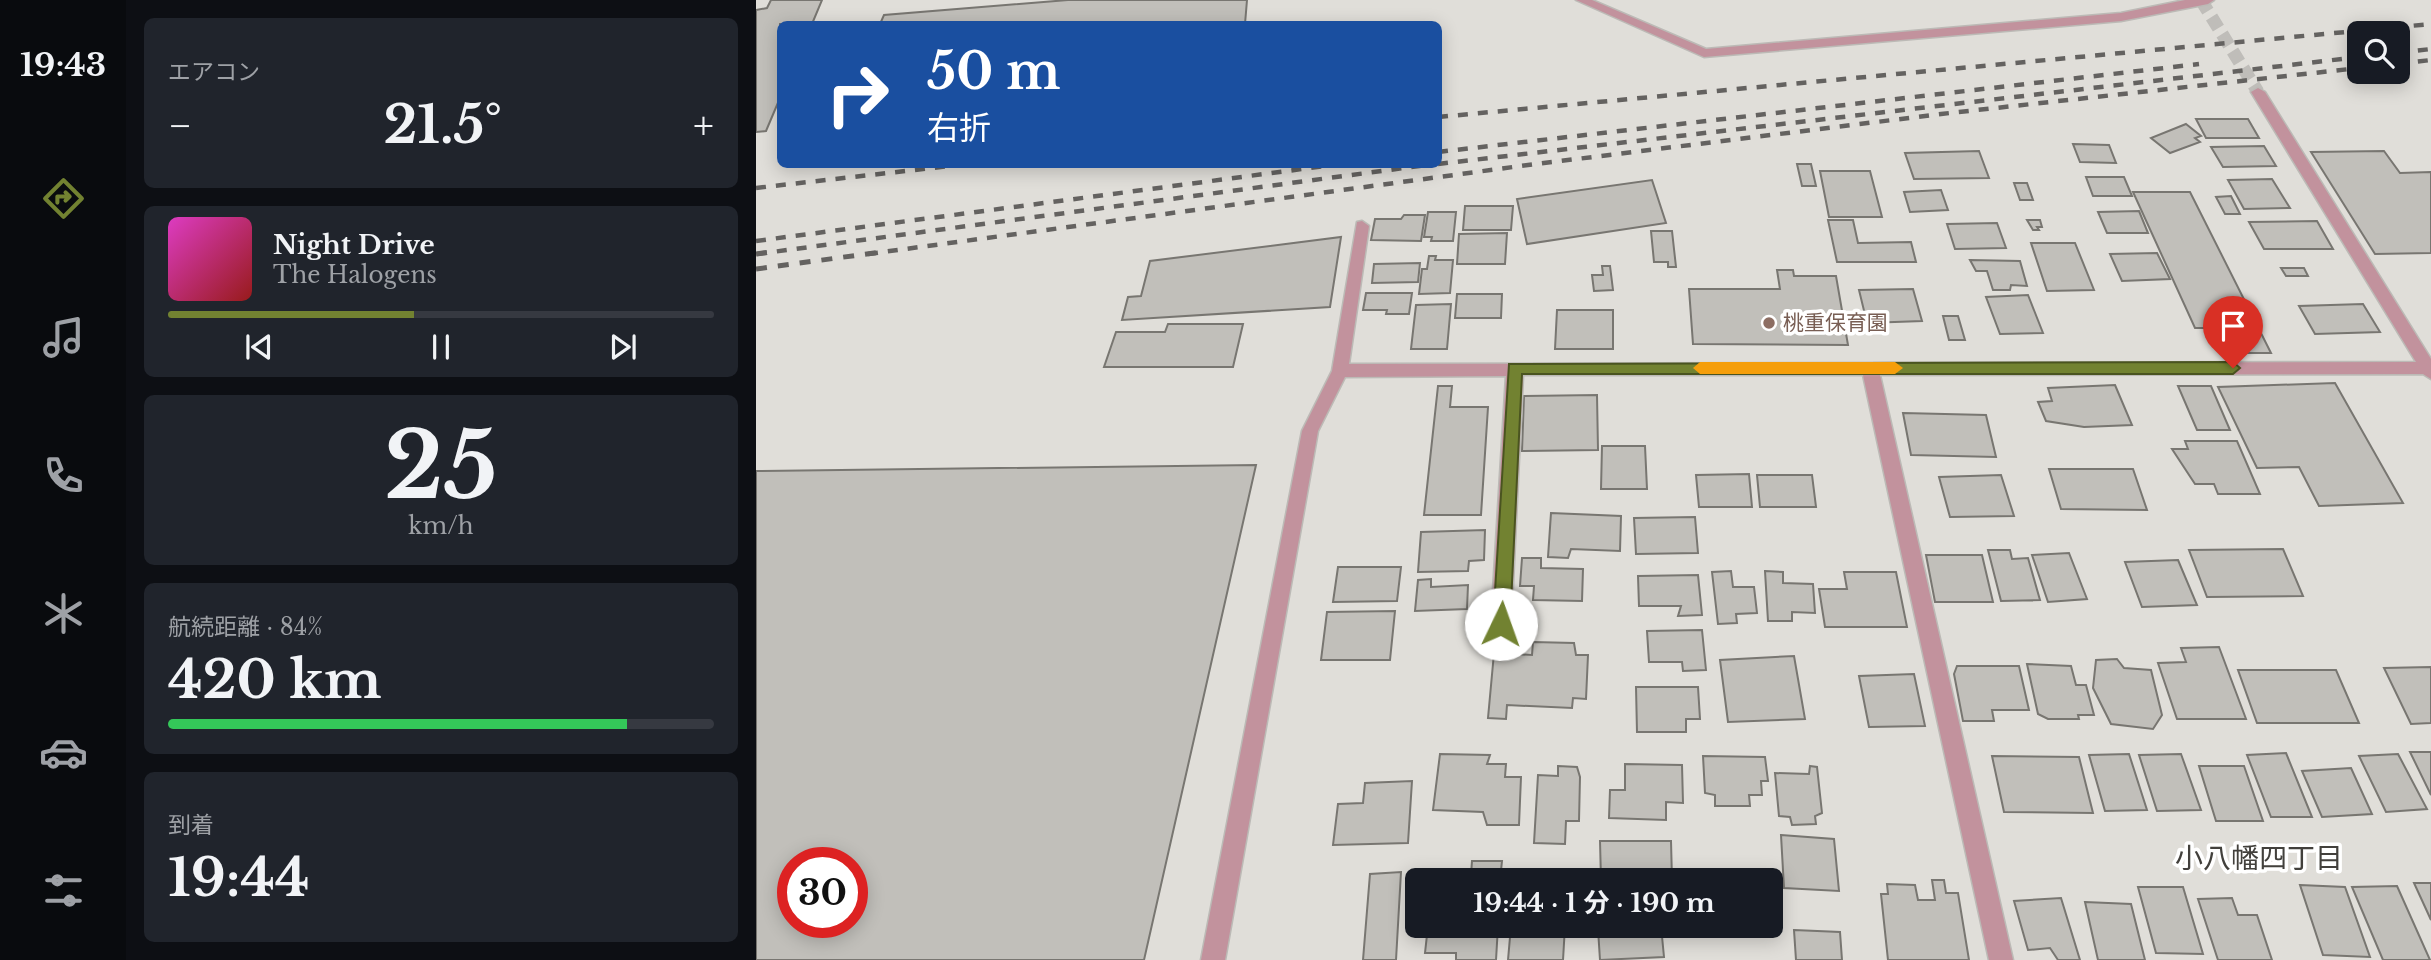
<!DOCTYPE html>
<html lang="ja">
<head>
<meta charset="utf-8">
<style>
	:root { --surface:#171b24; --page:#20242c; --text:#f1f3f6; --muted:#9ea1a6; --line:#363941; --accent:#728231 }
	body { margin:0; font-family:"Libre Baskerville","Noto Sans JP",serif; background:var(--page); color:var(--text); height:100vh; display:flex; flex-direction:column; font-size:26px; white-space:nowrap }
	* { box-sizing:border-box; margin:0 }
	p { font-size:23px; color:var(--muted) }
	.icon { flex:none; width:38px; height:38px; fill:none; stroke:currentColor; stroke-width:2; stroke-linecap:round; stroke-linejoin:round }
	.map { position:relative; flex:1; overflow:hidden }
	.details { display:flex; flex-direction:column; gap:18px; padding:18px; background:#0d0f14; width:630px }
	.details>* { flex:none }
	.guide { position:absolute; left:21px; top:21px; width:665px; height:147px; border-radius:10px; box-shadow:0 4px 18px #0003; background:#1a4fa0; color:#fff; overflow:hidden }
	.controls { position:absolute; left:1591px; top:21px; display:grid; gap:14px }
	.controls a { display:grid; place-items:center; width:63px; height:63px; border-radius:10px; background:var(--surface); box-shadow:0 4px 18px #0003; font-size:35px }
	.speed { position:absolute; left:21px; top:847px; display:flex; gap:14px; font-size:35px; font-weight:700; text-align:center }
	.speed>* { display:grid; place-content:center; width:91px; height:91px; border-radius:50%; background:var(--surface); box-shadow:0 4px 18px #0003; line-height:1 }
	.speed .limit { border:10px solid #d22; background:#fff; color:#111 }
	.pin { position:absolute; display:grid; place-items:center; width:60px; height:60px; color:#fff; margin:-72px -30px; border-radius:50% 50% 50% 0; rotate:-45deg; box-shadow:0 0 7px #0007 }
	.pin .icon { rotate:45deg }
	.me { position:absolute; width:77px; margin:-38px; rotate:3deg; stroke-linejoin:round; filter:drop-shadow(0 0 5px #0008) }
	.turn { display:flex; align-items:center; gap:24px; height:147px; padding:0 35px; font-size:32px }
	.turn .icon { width:91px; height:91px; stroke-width:2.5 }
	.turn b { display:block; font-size:49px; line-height:60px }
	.big { font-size:52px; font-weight:700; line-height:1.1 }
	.details .tile { flex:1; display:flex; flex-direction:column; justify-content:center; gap:10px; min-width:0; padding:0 24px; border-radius:10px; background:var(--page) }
	.details .dial { align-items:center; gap:0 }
	.dial b { font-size:91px; line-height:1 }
	.song { display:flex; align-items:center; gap:21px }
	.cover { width:84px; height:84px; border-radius:10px; background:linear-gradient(135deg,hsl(310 70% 55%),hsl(0 70% 35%)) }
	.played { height:7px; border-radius:4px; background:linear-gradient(90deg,var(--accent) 45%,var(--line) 45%) }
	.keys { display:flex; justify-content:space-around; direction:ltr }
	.heat { display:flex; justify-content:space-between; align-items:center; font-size:38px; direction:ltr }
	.charge { height:10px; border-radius:5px; background:linear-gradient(90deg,#34c759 84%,var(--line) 0) }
	.trip { position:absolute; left:649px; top:868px; width:378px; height:70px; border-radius:10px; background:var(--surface); box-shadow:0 4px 18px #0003; font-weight:700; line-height:70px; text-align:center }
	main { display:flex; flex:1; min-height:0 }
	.tabs { display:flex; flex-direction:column; width:126px; justify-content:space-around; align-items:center; background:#090b0e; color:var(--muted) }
	.tabs .icon { width:49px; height:49px }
	.tabs .current { color:var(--accent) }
	.tabs b { font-size:32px; color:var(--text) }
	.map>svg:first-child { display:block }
</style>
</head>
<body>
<main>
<nav class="tabs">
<b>19:43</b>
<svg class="icon current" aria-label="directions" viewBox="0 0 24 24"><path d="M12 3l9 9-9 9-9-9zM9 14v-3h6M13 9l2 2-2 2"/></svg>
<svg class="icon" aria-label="music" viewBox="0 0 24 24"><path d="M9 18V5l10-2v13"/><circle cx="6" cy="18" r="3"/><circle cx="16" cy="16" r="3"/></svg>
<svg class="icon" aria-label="phone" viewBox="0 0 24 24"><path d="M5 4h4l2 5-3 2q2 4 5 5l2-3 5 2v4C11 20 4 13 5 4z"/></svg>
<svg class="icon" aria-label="climate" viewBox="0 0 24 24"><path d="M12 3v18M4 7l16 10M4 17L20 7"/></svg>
<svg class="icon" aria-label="car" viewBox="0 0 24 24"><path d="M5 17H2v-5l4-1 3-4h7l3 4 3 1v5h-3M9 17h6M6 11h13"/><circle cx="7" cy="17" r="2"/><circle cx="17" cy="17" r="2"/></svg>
<svg class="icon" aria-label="filters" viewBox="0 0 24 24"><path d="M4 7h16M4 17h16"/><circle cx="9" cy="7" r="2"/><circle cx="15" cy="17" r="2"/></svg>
</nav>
<section class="details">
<div class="tile"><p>エアコン</p>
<div class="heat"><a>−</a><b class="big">21.5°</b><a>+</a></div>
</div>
<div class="tile">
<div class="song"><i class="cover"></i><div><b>Night Drive</b><p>The Halogens</p></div></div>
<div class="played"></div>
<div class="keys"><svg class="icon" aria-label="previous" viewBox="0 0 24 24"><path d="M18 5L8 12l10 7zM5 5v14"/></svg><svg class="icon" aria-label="pause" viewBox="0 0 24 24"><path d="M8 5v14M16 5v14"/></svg><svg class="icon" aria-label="next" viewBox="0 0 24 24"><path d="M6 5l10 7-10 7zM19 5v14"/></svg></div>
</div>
<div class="tile dial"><b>25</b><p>km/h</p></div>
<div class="tile"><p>航続距離 · 84%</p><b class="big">420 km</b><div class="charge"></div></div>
<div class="tile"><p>到着</p><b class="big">19:44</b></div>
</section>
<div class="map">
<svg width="1675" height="960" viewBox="0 0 1675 960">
	<rect width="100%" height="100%" fill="#e0ded9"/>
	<!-- building -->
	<path fill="#c1bfba" stroke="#787671" stroke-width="2" fill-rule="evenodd" d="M15,0h51l-10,24h-32v74l-14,33 -10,1v-122l11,-2z
		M312,0h179l-2,24h-365l4,-9z
		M1440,119h52l11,19h-53z
		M1430,124l15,12 -6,2 5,4 -30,11 -19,-15z
		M1317,144l36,1 7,18 -36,-1z
		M1508,146l12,20 -53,1 -12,-20z
		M1223,151l10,27 -75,1 -9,-26z
		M1628,151l16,22 31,-1v81l-56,1 -64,-102z
		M1041,164h14l5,22h-14z
		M1064,171h50l12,46h-53z
		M1330,177h38l8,19h-39z
		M1516,179l18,29 -46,1 -16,-29z
		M896,180l14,43 -139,21 -10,-45z
		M1258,183h13l6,17h-13z
		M1185,190l7,20 -38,2 -6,-20z
		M1377,192h57l81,161h-27l-12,-25h-37z
		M1475,196l9,18h-15l-9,-17z
		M709,206h48l-2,24h-48z
		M1383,211l9,22h-41l-9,-21z
		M672,212h28l-3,29h-22l1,-4h-8z
		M648,215h21l-4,26 -50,-1 4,-21h26z
		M1072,220h25l5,23 53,-1 5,20h-79z
		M1271,220h13l2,7h-5l2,3h-6z
		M1561,221l16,28h-69l-15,-27z
		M1241,223l9,25 -51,1 -8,-25z
		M895,231h21l4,36h-8v-5h-14z
		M751,233l-2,31h-48l2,-30z
		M585,237l-11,70 -208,13 6,-23 13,-1 9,-35z
		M1275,243h44l19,47 -47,1z
		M1401,253l13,26 -48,2 -12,-27z
		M673,256h7l-1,4h18l-3,33 -31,1 3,-25h5z
		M1214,260l50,1 7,25 -16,-1 -1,5h-17l-6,-19h-11z
		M664,263l-2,19 -46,1 2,-19z
		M846,266h8l3,24 -19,1 -2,-16h11z
		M1525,268h23l4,8h-22z
		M1021,270h16l1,6h42l12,69 -155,-1 -4,-55h91z
		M1157,289l9,32 -55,2 -8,-33z
		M610,293h46l-3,21h-23l1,-4h-24z
		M701,294h45l-1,24h-46z
		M1272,295l15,38 -43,1 -14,-37z
		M695,304l-4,45h-36l5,-44z
		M1607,304l17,28 -65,2 -16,-28z
		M801,310h56v39h-58z
		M1187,316h15l7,24h-16z
		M412,324h75l-10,43h-129l12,-35h49z
		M1579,383l68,120 -84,3 -20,-39 -42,1 -39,-81z
		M1359,385l17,40 -48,2 -38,-6 -8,-19 14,-1 -4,-13z
		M682,386h14l-2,21h38l-7,108h-57z
		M1422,386h33l19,44h-33z
		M841,395l1,55 -76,1 2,-55z
		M1147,413l83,2 10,42 -85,-2z
		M1429,441h52l23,53h-42l-4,-10h-19l-23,-35h16z
		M846,446h43l2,43h-46z
		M500,465l-112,495h-388v-489zM37,863h59v59h-59z
		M1293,469h84l14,41 -86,-1z
		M993,474l3,33h-53l-3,-32z
		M1001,475h55l4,32h-56z
		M1245,475l13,41 -64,1 -11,-40z
		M795,513l70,3 -1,35 -49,-2 -3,9 -20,-1z
		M939,517l3,36 -62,1 -2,-36z
		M729,530l-1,30 -15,1 -1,10 -50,1 3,-40z
		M1527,549l20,47 -96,1 -18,-47z
		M1232,550h22l2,9 16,-1 12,42 -39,1z
		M1313,553l18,46 -39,3 -16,-47z
		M1170,555h56l11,47h-58z
		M766,558h19v10l42,1 -1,32 -49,-1 1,-14h-14z
		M1422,560l19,45 -55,2 -17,-45z
		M582,567h63l-4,34 -64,1z
		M975,571l2,16h21l3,26 -21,1 1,9 -19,1 -6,-52z
		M1009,571l18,1v11l30,1 2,29 -23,-1v9h-24z
		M1088,572h52l11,55h-82l-6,-38h28z
		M942,575l4,40 -24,1 3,-10h-42l-1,-30z
		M675,579v8l37,-2 -1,24 -52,2 3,-31z
		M639,611l-5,49h-69l6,-48z
		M946,630l4,40 -23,1 -1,-9h-33l-2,-31z
		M777,642l41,1 2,12h12l-2,44 -13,-1 -1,10 -65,-3 -1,14 -18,-1 6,-65 38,2z
		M1463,647l27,72h-69l-19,-56 28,-1 -5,-14z
		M1038,656l11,63 -77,3 -8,-62z
		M1361,659l7,9 27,2 11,45 -9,14 -42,-5 -18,-36 3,-28z
		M1271,664l44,2 5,19h10l8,30h-16l1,4h-31l-10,-5z
		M1201,666h62l10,44h-37l2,11h-31l-9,-47z
		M1675,667v56l-20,1 -27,-56z
		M1482,670h98l23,53h-102z
		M1158,674l11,52 -56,1 -10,-51z
		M880,687h62l2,32h-14v13h-49z
		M1654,752h21v43z
		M1530,753l26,64h-41l-24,-62z
		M684,754l50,1 -3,9h19l-1,13h16l-2,48h-32l-4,-13 -50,-2z
		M1373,754l18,56 -42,1 -16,-56z
		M1425,754l20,56 -44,1 -18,-56z
		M1642,754l29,55 -41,3 -27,-56z
		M947,756l62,1 3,24h-7l1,14h-13l1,11h-35v-11l-10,-2z
		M1236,756l87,1 14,56 -89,-1z
		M869,764l57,1 1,38 -17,-1v18l-57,-2 1,-28h15z
		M802,766l19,1 3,10 -1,44h-13l-1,23 -31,-1 4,-68 20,1z
		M1054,766l7,1 5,46 -7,3 1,8 -24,1 -2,-8 -11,-1 -4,-43 34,1z
		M1443,766h45l19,55h-47z
		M1595,768l21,46 -50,3 -20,-46z
		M656,781l-4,62 -75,2 5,-41 25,-1 2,-20z
		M1025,835l53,4 5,52 -55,-3z
		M844,841h71l1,39h-71z
		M716,861h30l-2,19h-68l1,-5h38z
		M759,871l53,3 -1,6h-52z
		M645,872l-5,88h-33l7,-86z
		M1176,880h12l2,13h12l11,67h-81l-7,-66h7l-1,-10 28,1 3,15h17z
		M1658,883h17v37z
		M1544,885l45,2 25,70 -47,-2z
		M1641,886l33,74h-47l-31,-73z
		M1382,887h45l20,67 -47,-1z
		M1305,898l19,62h-22l-8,-12 -22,2 -14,-49z
		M1476,898l6,17h19l15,45h-54l-20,-61z
		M1329,902l46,2 14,56h-47z
		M672,926h70l-2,34h-40v-7h-31z
		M755,926h54l-2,34h-55z
		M905,926l3,31 -64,3 -2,-31z
		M1038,930l46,2 2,28h-46z"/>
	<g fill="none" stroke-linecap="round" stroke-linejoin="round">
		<!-- street-tunnel -->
		<path stroke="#bfbdb9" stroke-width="13" stroke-dasharray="13 7" stroke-linecap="butt" d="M1445,0l57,92"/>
		<defs>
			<path id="lane" d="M820,0h16l114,49 415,-36 64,-13h29l-6,4 -87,17 -417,36z"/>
			<path id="street" d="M1502,88l7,4 166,267v20l-8,-5 -543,1 133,585h-24l-126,-585h-340l-12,249 -3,6 -7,3 -7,-3 -3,-6 15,-248 -161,1 -27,54 -93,529h-24l101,-529 30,-60 25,-149 5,-1 7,5 -20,138 1067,-2 -165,-270z"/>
		</defs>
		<!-- lane casing -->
		<use href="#lane" stroke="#bcbab6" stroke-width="3"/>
		<!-- street casing -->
		<use href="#street" stroke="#bcbab6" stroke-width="3"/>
		<!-- lane -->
		<use href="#lane" fill="#c2929d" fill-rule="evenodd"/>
		<!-- street -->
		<use href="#street" fill="#c2929d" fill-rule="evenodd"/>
		<!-- rail-far1 -->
		<path stroke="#646260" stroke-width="4.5" stroke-dasharray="10 10" stroke-linecap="butt" d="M1642,53l33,-4
			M1642,64l33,-4
			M682,117l993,-93
			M682,152l761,-88
			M682,164l921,-107
			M0,188l211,-24
			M0,241l584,-77
			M1,254l677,-90
			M112,254l660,-89 413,-51 418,-46"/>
		<!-- rail -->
		<path stroke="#646260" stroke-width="5" stroke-dasharray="11 11" stroke-linecap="butt" d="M0,254l14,-2
			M0,269l125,-17"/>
	</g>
	<!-- route -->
	<path fill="#728231" stroke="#4a5420" stroke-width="2" d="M1477,362l7,6 -7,6h-711l-12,250 -3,6 -6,2 -6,-2 -2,-6 16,-260z"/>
	<!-- slow -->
	<path fill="#f59e0b" d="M944,362h195l8,6 -8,6h-195l-7,-6z"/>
	<!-- markers -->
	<circle fill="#8d6e63" stroke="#fff" stroke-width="2.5" cx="1013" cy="323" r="7"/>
	<g text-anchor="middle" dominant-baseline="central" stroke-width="7" stroke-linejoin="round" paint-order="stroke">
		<!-- education labels -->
		<g font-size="21" fill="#785e54" stroke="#fff" text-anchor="start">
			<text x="1027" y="323">桃重保育園</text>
		</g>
		<!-- near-neighbourhood labels -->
		<g font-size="28" fill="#42403c" stroke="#fff">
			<text x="1503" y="858">小八幡四丁目</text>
		</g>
	</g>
</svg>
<div class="controls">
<a><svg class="icon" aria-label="search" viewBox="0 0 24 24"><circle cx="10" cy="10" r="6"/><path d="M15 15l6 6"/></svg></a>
</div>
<div class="speed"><div class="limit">30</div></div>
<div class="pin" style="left:1477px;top:368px;background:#d93025"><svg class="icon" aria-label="arrive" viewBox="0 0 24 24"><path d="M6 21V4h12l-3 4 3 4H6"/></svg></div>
<svg class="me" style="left:745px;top:624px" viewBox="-20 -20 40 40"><circle r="19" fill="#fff"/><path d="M0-13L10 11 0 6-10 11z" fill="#728231"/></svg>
<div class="trip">19:44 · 1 分 · 190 m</div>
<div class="guide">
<div class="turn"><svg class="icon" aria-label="right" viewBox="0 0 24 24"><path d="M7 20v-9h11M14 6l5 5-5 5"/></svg><div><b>50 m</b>右折</div></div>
</div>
</div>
</main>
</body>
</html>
